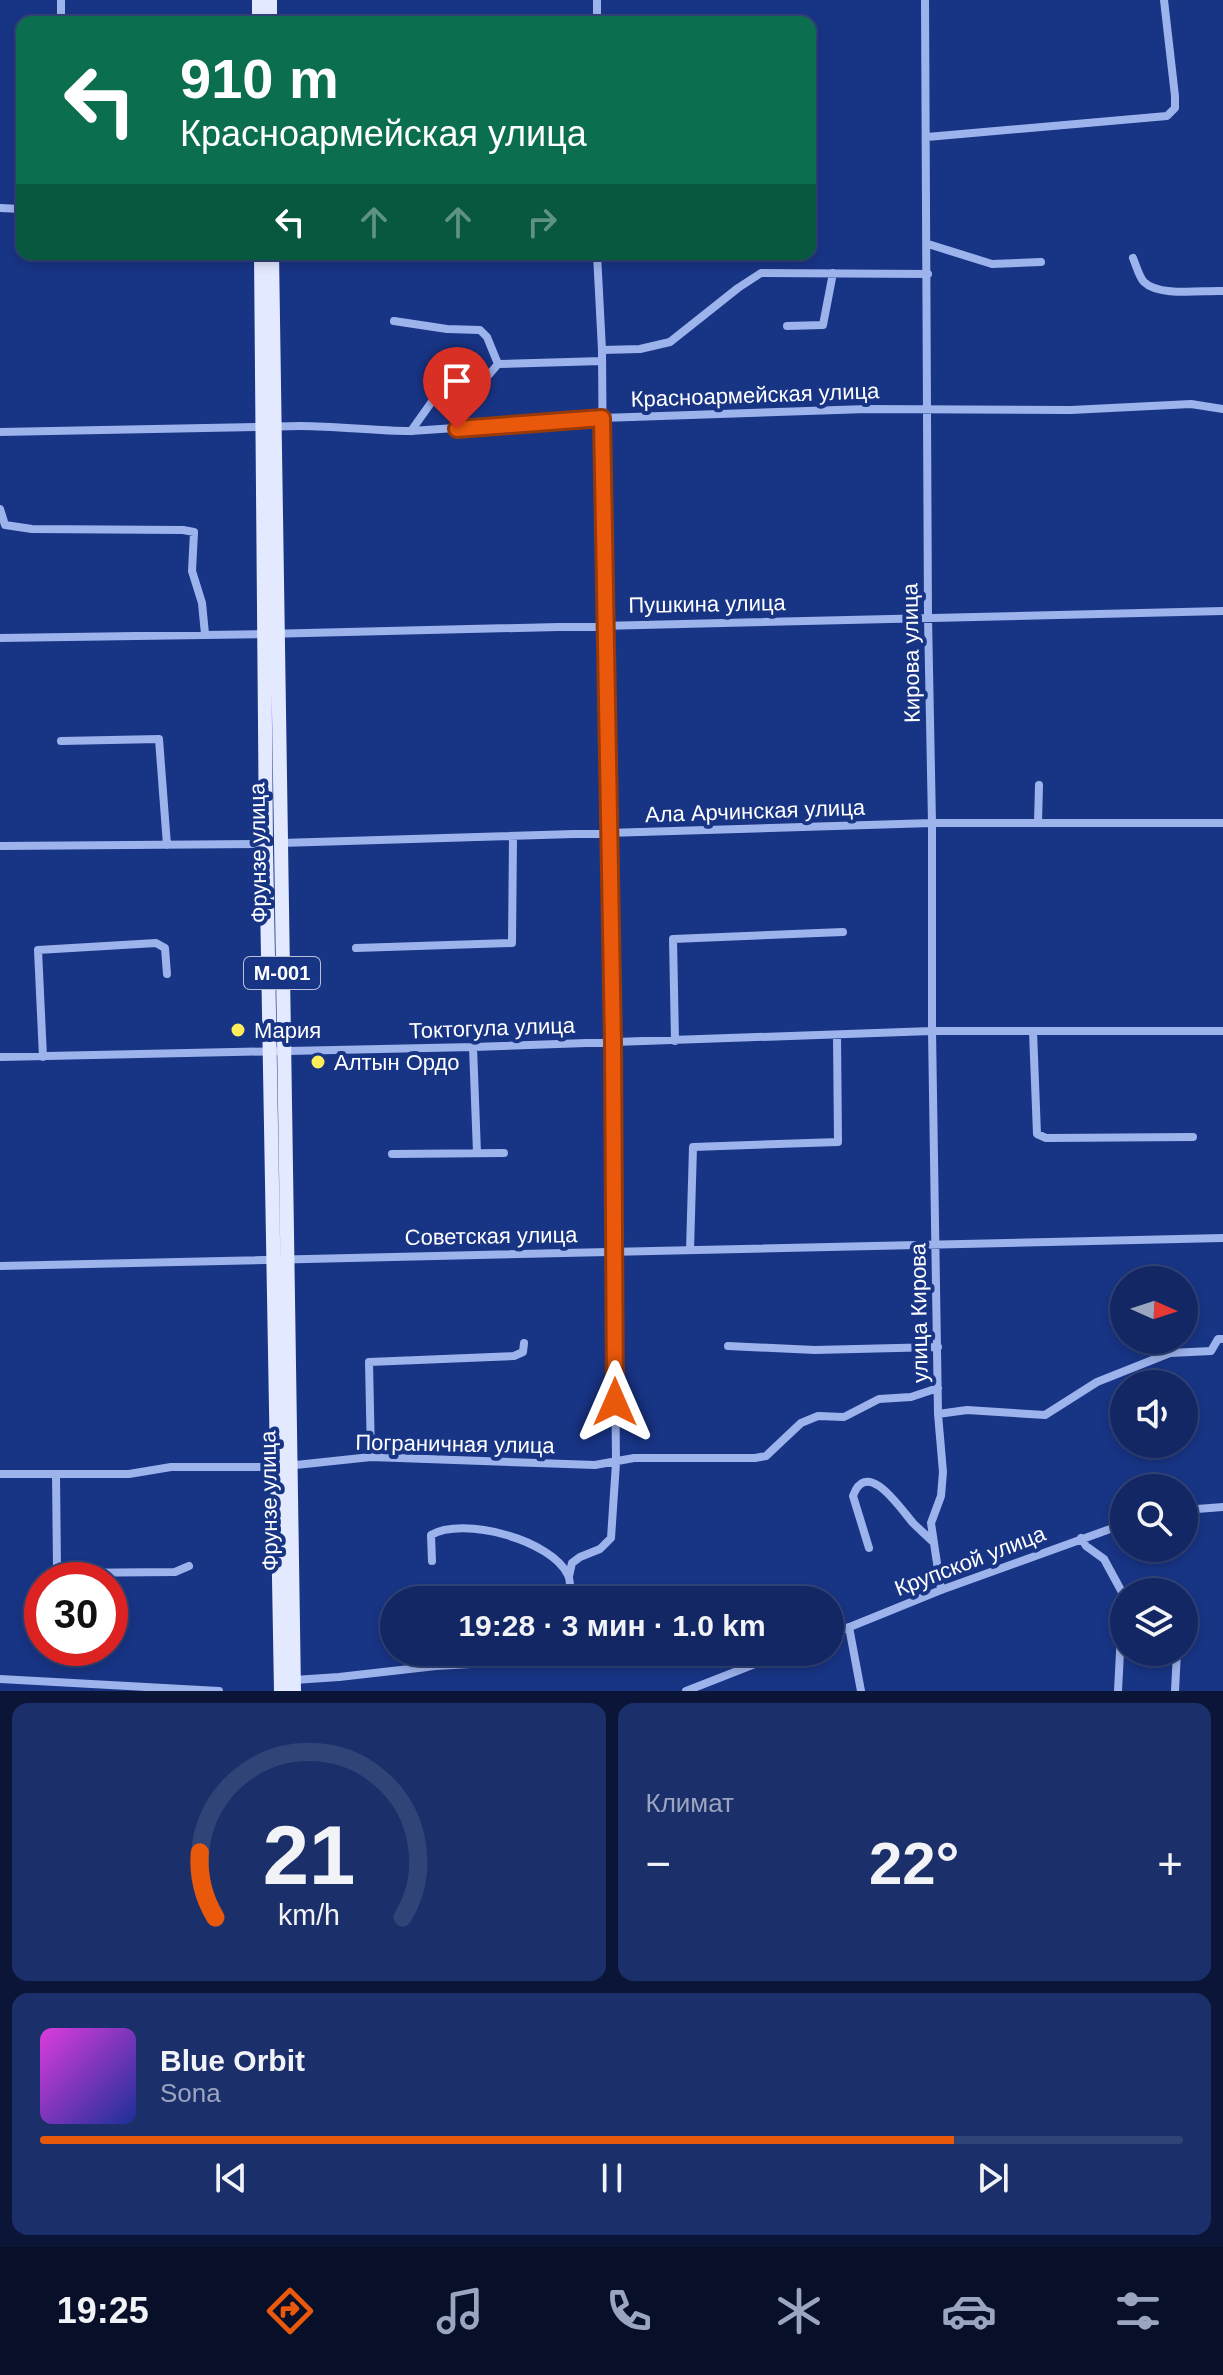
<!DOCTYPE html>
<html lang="ru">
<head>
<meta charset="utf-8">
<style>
	:root { --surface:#122764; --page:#1b2f6a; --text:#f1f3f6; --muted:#9ca5bf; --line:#314478; --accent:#ea580c }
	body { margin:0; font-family:Helvetica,sans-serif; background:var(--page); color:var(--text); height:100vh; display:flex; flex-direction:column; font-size:30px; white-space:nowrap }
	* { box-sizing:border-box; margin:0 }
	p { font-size:26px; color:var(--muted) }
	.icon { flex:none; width:44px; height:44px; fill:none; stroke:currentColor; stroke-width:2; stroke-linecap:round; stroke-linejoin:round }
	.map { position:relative; height:1691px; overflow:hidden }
	.details { display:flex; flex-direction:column; gap:12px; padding:12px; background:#0a1537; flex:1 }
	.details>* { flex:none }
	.banner { position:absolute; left:16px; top:16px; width:800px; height:244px; border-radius:16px; box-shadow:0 4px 12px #0003,0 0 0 2px var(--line); background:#0b6e4f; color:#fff; overflow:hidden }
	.needle { width:52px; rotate:93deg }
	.fabs { position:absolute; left:1110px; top:1266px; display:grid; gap:16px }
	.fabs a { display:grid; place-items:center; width:88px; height:88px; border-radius:50%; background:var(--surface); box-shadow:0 4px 12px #0003,0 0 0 2px var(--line); font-size:40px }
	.speed { position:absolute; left:24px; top:1562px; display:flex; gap:16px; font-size:40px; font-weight:700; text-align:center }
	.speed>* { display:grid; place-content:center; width:104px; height:104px; border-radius:50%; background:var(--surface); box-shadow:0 4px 12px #0003,0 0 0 2px var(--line); line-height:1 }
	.speed .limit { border:12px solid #d22; background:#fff; color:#111 }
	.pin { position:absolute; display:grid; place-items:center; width:68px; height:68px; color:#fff; margin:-82px -34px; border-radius:50% 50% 50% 0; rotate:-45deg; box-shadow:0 0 8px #0007 }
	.pin .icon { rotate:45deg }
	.me { position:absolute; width:88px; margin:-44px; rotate:0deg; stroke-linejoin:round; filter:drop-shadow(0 0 6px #0008) }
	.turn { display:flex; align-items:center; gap:28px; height:168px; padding:0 32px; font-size:36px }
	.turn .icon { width:104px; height:104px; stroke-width:2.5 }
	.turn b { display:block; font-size:56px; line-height:68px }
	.lanes { display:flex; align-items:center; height:76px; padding:0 32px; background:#0003; justify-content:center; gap:40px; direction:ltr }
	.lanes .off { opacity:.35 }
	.big { font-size:60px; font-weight:600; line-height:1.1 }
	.details .tile { flex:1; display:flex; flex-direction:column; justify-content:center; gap:12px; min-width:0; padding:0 28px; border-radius:16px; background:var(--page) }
	.details .dial { align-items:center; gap:0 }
	.dial svg { height:208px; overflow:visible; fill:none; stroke:var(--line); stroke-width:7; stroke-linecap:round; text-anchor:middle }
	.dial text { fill:var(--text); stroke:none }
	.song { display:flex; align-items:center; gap:24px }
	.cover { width:96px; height:96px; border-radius:12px; background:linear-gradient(135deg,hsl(300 70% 55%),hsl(230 70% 35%)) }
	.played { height:8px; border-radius:4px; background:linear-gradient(90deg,var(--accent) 80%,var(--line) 80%) }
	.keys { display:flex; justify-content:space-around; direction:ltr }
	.heat { display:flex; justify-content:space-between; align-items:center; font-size:44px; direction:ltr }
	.details .tiles { flex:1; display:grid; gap:12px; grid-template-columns:1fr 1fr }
	.tile:last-child { grid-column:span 2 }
	.trip { position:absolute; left:380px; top:1586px; width:464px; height:80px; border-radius:40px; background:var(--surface); box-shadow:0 4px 12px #0003,0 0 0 2px var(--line); font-weight:600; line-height:80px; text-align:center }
	.tabs { display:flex; height:128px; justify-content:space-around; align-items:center; background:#071028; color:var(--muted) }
	.tabs .icon { width:56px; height:56px }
	.tabs .on { color:var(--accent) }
	.tabs b { font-size:36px; color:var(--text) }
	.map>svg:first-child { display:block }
</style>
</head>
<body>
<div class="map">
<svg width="1223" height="1691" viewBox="0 0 1223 1691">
	<rect width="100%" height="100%" fill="#183485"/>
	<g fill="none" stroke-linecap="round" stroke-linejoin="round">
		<!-- street -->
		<path stroke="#9db3ec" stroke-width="8" d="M61,0v22
			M925,0l3,617 4,206v208l6,383 5,58 -2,24 -10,27 10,67
			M597,22v-22
			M927,137l240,-21 8,-8v-12l-11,-96
			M0,208l22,1
			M928,244l64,20 49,-2
			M1133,258c3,7 6,19 11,24 15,15 59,8 79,9
			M394,321l53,8 33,1 7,7 11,27
			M787,326l36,-1 10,-52
			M602,350l38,-1 30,-7 68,-54 23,-15 167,1
			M411,431l22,-31 48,-16 17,-20 104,-3
			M0,432l301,-6c37,0 73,5 110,5l191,-13 265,-9 204,1 120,-6 32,5
			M0,509l5,16 27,4 151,1 11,2 -2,39 10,32 3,31
			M0,638l265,-4 958,-23
			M61,741l98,-2 8,106
			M1038,823l1,-38
			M281,843l651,-20h291
			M0,846l267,-2
			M356,948l156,-5 1,-106
			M1033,1031l4,103 9,4 147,-1
			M675,1041l-2,-102 170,-7
			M473,1047l4,106
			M0,1057l473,-10 459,-16h291
			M43,1057l-5,-107 118,-7 9,5 2,26
			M392,1154l112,-1
			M690,1250l3,-103 145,-5 -1,-107
			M0,1266l1223,-28
			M728,1346l87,4 123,-3
			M938,1414l29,-4 78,5 52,-33 73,-29 41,-2 7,-12h5
			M371,1457l-2,-95 145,-6 9,-4 1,-9
			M0,1474h129l42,-7h106l94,-10 224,8 39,-7h121l11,-2 35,-33 17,-7 26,1 35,-18 32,-2 27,-9
			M56,1474l1,94 4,5 114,-1 14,-6
			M1184,1510l39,-3
			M1081,1538l5,8 18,13 19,35 -5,97
			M869,1548l-16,-52c14,-40 49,15 60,27 6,6 13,12 19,18
			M432,1561l-1,-26c32,-19 121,5 137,40 3,6 2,18 3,25
			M569,1576l3,-13 8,-6 20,-8 11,-11 5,-75 -6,-629 -6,-209 -2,-275 -5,-96
			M849,1627l12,64
			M830,1635l111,-45 183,-66
			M0,1679l219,12
			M294,1680l45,-3 97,-11 103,-6 15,-8
			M686,1691l100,-39
			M1175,1691l2,-39"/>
		<!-- primary -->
		<path stroke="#e3e9ff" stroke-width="14" d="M259,0v22
			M270,0v22
			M261,254l5,590 15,847
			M272,254l22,1437"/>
	</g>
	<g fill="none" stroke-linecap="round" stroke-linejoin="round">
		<defs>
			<path id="route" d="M457,429l145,-11 11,625 2,359"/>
		</defs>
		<!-- route casing -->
		<use href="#route" stroke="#983908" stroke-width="20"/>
		<!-- route -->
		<use href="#route" stroke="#ea580c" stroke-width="14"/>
	</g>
	<!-- markers -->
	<g fill="#ffed59" stroke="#183485" stroke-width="3">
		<circle cx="238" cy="1030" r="8"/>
		<circle cx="318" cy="1062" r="8"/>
	</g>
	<g text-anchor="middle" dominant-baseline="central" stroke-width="8" stroke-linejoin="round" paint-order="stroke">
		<!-- shield labels -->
		<rect fill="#183485" stroke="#bac2da" stroke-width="2" x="244" y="957" width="76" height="32" rx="6"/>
		<g font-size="20" font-weight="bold" fill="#fff">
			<text x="282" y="973">M-001</text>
		</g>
		<!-- street labels -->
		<g font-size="22" fill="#fff" stroke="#183485">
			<text transform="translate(755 395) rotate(-2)">Красноармейская улица</text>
			<text transform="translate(707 604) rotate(-1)">Пушкина улица</text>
			<text transform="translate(911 653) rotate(-91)">Кирова улица</text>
			<text transform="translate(755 811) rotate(-2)">Ала Арчинская улица</text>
			<text transform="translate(258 853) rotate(-91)">Фрунзе улица</text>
			<text transform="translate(492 1028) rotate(-2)">Токтогула улица</text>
			<text transform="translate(491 1236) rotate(-1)">Советская улица</text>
			<text transform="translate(919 1313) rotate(-91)">улица Кирова</text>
			<text transform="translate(455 1444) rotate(1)">Пограничная улица</text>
			<text transform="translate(269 1501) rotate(-91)">Фрунзе улица</text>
			<text transform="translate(970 1561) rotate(-21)">Крупской улица</text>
		</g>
		<!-- poi labels -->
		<g font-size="22" fill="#fff" stroke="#183485" text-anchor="start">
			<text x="254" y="1030">Мария</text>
			<text x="334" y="1062">Алтын Ордо</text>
		</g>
	</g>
</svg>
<div class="fabs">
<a><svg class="needle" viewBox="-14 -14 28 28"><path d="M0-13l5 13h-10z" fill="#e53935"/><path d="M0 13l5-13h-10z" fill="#9ca5bf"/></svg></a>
<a><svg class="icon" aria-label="sound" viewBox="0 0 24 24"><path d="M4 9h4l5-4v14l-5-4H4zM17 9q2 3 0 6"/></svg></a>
<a><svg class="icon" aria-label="search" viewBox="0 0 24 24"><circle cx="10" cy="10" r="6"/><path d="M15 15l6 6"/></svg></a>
<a><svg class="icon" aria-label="layers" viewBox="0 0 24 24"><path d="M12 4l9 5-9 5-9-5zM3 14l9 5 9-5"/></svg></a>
</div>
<div class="speed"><div class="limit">30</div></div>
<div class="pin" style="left:457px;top:429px;background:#d93025"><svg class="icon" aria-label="arrive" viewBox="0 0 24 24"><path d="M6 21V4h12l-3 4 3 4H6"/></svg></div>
<svg class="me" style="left:615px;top:1402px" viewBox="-20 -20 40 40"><path d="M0-17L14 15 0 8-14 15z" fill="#ea580c" stroke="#fff" stroke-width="4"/></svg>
<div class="trip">19:28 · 3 мин · 1.0 km</div>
<div class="banner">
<div class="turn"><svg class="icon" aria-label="left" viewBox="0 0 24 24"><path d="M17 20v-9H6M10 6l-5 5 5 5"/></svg><div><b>910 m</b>Красноармейская улица</div></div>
<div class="lanes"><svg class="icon" aria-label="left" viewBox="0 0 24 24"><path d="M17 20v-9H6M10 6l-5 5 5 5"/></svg><svg class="icon off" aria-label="ahead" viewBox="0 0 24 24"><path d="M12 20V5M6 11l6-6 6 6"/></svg><svg class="icon off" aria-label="ahead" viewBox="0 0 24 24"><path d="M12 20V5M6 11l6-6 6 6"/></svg><svg class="icon off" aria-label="right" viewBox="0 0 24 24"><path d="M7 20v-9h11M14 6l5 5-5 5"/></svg></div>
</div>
</div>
<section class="details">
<div class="tiles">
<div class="tile dial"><svg viewBox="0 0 100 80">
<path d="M14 69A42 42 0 1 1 86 69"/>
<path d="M14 69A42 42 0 0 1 8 44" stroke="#ea580c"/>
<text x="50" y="56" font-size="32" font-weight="700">21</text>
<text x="50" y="72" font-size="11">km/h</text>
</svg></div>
<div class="tile"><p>Климат</p>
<div class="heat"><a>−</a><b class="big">22°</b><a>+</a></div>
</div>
<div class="tile">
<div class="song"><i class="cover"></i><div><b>Blue Orbit</b><p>Sona</p></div></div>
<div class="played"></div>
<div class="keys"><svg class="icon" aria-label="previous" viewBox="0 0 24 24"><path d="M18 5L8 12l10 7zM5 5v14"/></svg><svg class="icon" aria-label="pause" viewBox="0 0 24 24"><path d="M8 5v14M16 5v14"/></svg><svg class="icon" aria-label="next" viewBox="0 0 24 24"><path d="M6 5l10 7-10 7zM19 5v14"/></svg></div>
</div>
</div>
</section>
<nav class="tabs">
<b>19:25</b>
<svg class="icon on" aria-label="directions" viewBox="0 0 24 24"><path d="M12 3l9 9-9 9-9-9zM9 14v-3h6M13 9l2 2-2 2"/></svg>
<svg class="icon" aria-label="music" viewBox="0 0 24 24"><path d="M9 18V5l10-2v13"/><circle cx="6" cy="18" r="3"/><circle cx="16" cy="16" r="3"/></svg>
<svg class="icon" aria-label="phone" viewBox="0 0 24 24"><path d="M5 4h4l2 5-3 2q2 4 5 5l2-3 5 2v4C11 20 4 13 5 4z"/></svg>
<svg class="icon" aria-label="climate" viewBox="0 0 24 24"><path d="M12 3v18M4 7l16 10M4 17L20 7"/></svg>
<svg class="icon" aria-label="car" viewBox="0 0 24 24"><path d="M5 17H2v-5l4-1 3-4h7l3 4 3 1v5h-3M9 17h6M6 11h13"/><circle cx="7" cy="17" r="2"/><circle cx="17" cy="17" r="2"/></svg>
<svg class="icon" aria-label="filters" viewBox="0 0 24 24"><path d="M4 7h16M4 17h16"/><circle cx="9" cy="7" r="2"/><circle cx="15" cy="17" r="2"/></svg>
</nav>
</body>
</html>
